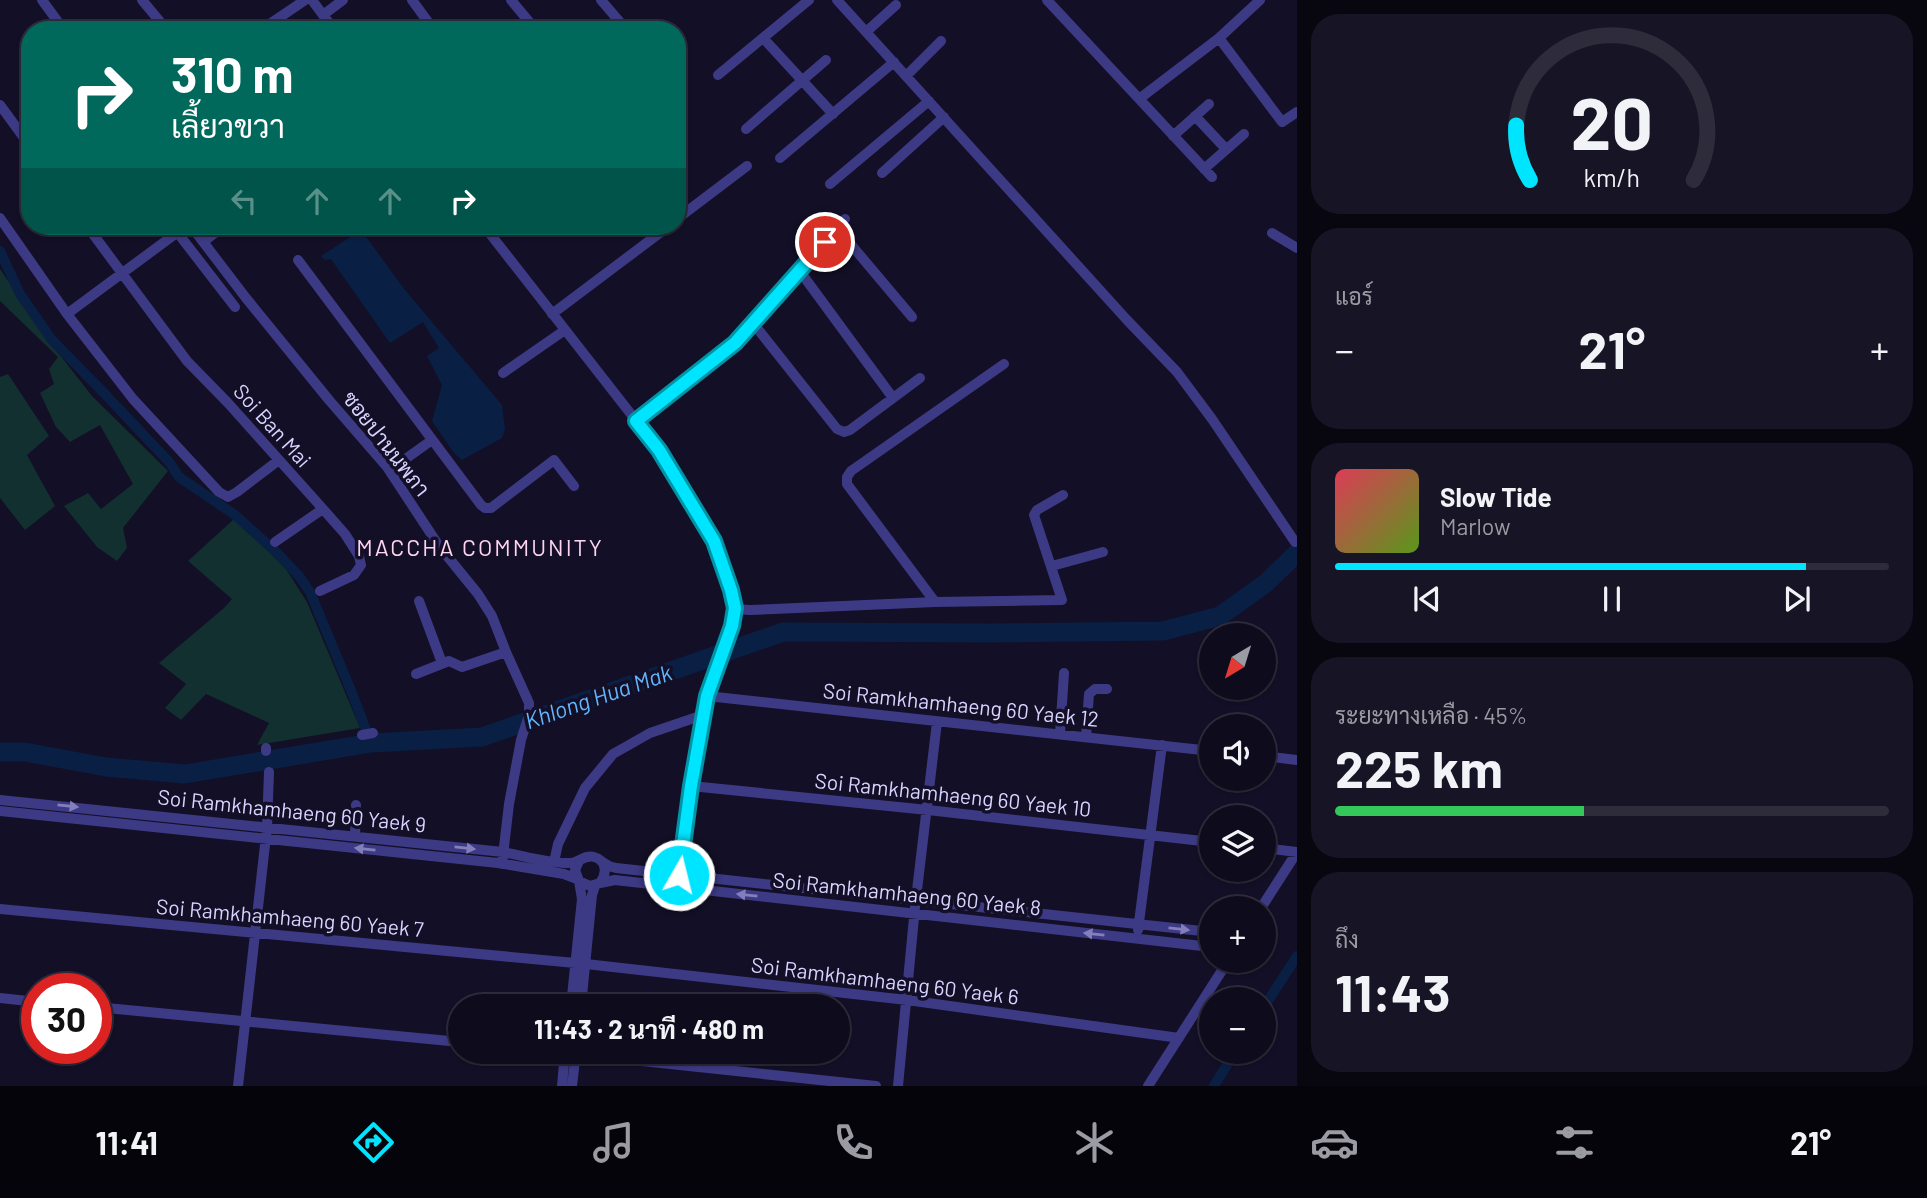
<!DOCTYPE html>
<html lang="th">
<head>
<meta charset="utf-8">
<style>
	:root { --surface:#0e0b1c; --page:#171425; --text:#f1f3f6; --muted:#9b9ba3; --line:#2e2b3b; --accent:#00e5ff }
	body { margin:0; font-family:Barlow,Sarabun,sans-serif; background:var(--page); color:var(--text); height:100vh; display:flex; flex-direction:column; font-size:26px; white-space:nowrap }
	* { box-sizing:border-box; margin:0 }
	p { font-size:23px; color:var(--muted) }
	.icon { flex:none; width:38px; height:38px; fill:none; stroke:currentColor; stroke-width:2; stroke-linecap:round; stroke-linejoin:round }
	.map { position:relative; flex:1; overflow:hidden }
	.details { display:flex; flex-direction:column; gap:14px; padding:14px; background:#08060f; width:630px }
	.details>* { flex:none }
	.guide { position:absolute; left:21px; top:21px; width:665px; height:214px; border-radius:28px; box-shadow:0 2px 5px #0004,0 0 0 2px var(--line); background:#00695c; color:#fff; overflow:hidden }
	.needle { width:46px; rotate:218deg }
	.buttons { position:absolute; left:1199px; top:623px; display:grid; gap:14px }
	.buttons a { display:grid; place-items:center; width:77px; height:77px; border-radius:50%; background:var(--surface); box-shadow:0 2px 5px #0004,0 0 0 2px var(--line); font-size:35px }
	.speed { position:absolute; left:21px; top:973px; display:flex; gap:14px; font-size:35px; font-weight:700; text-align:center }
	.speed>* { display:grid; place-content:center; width:91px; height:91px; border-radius:50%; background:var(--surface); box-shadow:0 2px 5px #0004,0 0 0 2px var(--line); line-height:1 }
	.speed .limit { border:10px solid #d22; background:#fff; color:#111 }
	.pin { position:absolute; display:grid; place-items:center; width:60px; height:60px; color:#fff; margin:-30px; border:4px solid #fff; border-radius:50%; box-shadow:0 2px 7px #0007 }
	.me { position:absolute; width:77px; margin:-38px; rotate:8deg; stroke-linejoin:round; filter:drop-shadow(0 0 5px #0008) }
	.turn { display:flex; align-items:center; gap:24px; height:147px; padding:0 35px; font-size:32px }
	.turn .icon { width:91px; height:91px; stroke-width:2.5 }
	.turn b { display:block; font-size:49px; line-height:60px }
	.lanes { display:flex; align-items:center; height:66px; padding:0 35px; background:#0003; justify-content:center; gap:35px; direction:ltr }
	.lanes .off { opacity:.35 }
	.big { font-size:52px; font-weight:700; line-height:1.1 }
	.details .widget { flex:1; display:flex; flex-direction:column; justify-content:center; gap:10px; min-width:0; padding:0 24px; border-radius:28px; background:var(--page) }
	.details .dial { align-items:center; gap:0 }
	.dial svg { height:182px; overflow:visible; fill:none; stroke:var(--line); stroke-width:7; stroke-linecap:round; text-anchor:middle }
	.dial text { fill:var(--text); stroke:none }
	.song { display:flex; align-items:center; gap:21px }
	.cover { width:84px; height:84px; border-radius:10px; background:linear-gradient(135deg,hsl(350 70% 55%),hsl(90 70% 35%)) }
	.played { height:7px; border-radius:4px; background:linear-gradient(90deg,var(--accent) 85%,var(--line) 85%) }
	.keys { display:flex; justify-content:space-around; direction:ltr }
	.heat { display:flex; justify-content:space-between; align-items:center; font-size:38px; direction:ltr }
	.charge { height:10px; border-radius:5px; background:linear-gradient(90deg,#34c759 45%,var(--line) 0) }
	.trip { position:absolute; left:448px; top:994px; width:402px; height:70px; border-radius:35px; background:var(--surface); box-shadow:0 2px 5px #0004,0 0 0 2px var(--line); font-weight:700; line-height:70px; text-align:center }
	.tabs { display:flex; height:112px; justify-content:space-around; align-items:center; background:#06040b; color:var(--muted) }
	.tabs .icon { width:49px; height:49px }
	.tabs .selected { color:var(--accent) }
	.tabs b { font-size:32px; color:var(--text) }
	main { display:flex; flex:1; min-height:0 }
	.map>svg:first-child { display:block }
</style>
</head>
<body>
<main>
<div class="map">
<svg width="1297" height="1086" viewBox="0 0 1297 1086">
	<rect width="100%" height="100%" fill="#130f26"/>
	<!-- green -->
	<path fill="#12302f" d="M0,269l56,81 36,46 76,75 -45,57 4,20 -10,13 -20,-14 -33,-41 24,-13 13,16 32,-25 -33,-59 -30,17 -14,-15 -16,-34 14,-9 -5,-15 9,-12 -58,-56z
		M8,374l41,62 -22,19 28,51 -30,24 -25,-32v-121z
		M234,519l50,47 23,36 53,126 -103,17 12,-22 -63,-29 -25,26 -16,-12 21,-24 -27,-21 65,-55 8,-9 -44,-38z"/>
	<!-- water -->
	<path fill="#0a1f44" d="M361,230l44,60 97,115 3,24 -3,9 -40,22 -8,-7 -22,-32 10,-36 -15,-29 12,-8 -16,-26 -33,21 -59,-84 -6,1 -4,-4z"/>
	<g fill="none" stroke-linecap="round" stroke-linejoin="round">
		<!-- canal -->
		<path stroke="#0a1f44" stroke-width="10" d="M0,251l20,43 32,46 52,53 66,70 9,14 56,38 39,35 25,26 11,16 42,101 19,50
			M1264,1007l33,-51
			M1214,1086l21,-34"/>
		<!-- river -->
		<path stroke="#0a1f44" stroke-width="19" d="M0,752h25l81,15 79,7 186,-31 111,-6 301,-105 203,1 177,-2 57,-15 46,-33 31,-30"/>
		<!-- minor -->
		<path stroke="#3d3a85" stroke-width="10" d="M42,0l22,30
			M142,0l25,30
			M312,0l22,30
			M412,0l22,30
			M511,0l25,30
			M601,0l24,28
			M837,0l290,320 50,52 35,47 83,123
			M1047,0l165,177
			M323,15l20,-15
			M261,30l44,-30
			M315,30l13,-9
			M478,30l5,-4
			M866,32l30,-27
			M763,38l70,76
			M1219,38l63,84 15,-10
			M718,75l91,-75
			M906,76l35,-35
			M1139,99l80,-61 41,-38
			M0,105l30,41
			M1195,116l31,33
			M746,129l80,-69
			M1173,136l36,-32
			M780,158l114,-96
			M1204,169l40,-35
			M882,173l62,-56
			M830,184l99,-83
			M0,218l67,96 66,85 86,93 9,5 9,-5 42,-32
			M677,219l70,-53
			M87,226l100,135 41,42 87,97 30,34 14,22 2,9 -7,10 -34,16
			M191,226l55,72 83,102 58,67 52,79 39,48 14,22 14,36 23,51v12l-8,25 -12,64 -7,60
			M484,226l175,224 55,91 17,50 4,18 -3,18 -25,69 -16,90 -12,101
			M837,228l75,89
			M177,232l58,75
			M1272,233l25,15
			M203,242l21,-16
			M298,260l183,245 4,3h6l63,-48 20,26
			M799,270l94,128
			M67,314l119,-88
			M552,314l117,-88
			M753,323l84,106 7,3 6,-2 70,-52
			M1004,364l-153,107 -4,6v7l88,118 127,-2 -28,-85 3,-5 26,-15
			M503,373l62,-43
			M636,421l99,-78 110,-124
			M390,470l42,-30
			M275,542l48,-33
			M1052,566l51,-14
			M419,601l23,62
			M735,609l15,1 185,-8
			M416,674l33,-13 13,6 44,-15
			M707,696l504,55
			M1060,734l4,-61
			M362,735l11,-2
			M1086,737l3,-43 6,-5h12
			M266,748v3
			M1264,756l33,4
			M691,786l237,24 283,32
			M0,800l503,52c21,4 44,11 65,11 10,1 16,-9 26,-6 13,3 13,17 6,26l-10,3 -11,-5 -4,-11 4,-9
			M0,811l498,52 66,11 13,5
			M355,836l1,-31
			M601,861l8,5 7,2 595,64
			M554,862l4,-18 27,-56 28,-34 37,-21 53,-18
			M600,883l15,-3 596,67
			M1261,908l36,-56 -33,-4
			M0,909l586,55 321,36 272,38
			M1138,930l24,-185
			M0,998l37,4
			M571,1006l11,-107 -3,-18
			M581,1006l11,-111 3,-9
			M96,1007l364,35
			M557,1052l319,34
			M238,1086l29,-259 2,-55
			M562,1086l3,-34
			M572,1086l4,-34
			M898,1086l17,-179 22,-185
			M1148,1086l80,-125"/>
	</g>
	<!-- one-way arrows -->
	<defs><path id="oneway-solid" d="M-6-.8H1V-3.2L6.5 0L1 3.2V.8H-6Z" transform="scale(1.75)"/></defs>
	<g fill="#837fbc">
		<use href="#oneway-solid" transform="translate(68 806) rotate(6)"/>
		<use href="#oneway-solid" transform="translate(465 848) rotate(6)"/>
		<use href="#oneway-solid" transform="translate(365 849) rotate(-174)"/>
		<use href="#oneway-solid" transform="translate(747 895) rotate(-174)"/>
		<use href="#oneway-solid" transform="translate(1179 929) rotate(6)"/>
		<use href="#oneway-solid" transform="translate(1094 934) rotate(-174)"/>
	</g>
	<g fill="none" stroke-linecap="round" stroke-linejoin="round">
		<defs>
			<path id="route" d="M679,875l12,-89 16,-90 25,-70 3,-18 -4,-18 -17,-49 -55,-91 -23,-29 99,-78 90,-101"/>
		</defs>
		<!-- route casing -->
		<use href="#route" stroke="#0095a6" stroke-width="18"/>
		<!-- route -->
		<use href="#route" stroke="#00e5ff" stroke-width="12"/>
	</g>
	<g text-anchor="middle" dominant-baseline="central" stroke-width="7" stroke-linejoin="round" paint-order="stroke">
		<!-- street labels -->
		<g font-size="21" fill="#d9d4ff" stroke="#130f26">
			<text transform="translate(273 425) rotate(48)">Soi Ban Mai</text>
			<text transform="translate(387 443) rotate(52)">ซอยปานนพภา</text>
			<text transform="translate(961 704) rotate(6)">Soi Ramkhamhaeng 60 Yaek 12</text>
			<text transform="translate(953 794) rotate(6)">Soi Ramkhamhaeng 60 Yaek 10</text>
			<text transform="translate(292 810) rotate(6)">Soi Ramkhamhaeng 60 Yaek 9</text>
			<text transform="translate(907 893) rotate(6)">Soi Ramkhamhaeng 60 Yaek 8</text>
			<text transform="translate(290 917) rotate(5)">Soi Ramkhamhaeng 60 Yaek 7</text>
			<text transform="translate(885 980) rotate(7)">Soi Ramkhamhaeng 60 Yaek 6</text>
		</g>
		<!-- neighbourhood labels -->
		<g font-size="23" letter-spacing="2" fill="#ffd6f0" stroke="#130f26">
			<text x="480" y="547">MACCHA COMMUNITY</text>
		</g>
		<!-- water labels -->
		<g font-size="23" font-style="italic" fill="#62b6ff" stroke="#130f26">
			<text transform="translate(598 696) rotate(-19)">Khlong Hua Mak</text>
		</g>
	</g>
</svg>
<div class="buttons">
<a><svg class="needle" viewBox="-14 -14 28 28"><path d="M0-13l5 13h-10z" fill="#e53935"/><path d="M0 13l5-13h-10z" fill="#9b9ba3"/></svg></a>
<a><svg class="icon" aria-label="sound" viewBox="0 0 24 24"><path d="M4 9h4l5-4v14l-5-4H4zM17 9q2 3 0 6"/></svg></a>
<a><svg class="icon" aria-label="layers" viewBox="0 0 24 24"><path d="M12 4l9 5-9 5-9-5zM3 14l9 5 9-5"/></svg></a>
<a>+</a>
<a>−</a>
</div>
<div class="speed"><div class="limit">30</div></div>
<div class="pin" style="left:825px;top:242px;background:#d93025"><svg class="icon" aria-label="arrive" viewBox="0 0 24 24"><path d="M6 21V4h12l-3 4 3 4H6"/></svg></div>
<svg class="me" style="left:679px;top:875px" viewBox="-20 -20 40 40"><circle r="17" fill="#00e5ff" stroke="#fff" stroke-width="3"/><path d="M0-11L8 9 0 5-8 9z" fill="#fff"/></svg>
<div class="trip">11:43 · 2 นาที · 480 m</div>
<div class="guide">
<div class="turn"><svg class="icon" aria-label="right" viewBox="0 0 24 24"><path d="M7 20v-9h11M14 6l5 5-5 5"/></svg><div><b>310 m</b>เลี้ยวขวา</div></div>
<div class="lanes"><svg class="icon off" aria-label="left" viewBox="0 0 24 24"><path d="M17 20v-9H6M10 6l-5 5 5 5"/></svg><svg class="icon off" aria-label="ahead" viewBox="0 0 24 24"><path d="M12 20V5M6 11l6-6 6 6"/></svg><svg class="icon off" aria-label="ahead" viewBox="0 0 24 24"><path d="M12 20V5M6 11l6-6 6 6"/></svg><svg class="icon" aria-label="right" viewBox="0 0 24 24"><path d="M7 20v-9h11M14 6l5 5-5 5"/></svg></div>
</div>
</div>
<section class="details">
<div class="widget dial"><svg viewBox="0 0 100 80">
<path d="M14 69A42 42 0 1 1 86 69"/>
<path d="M14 69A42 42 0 0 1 8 45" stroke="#00e5ff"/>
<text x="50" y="56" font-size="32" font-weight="700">20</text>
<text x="50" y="72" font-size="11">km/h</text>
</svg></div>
<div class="widget"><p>แอร์</p>
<div class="heat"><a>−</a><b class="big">21°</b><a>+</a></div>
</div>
<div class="widget">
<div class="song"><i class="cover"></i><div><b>Slow Tide</b><p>Marlow</p></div></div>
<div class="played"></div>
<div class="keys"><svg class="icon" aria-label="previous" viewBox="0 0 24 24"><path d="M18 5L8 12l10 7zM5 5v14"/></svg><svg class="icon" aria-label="pause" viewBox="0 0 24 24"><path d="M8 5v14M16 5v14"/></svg><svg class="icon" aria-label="next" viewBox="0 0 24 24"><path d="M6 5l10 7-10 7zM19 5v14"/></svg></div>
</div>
<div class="widget"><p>ระยะทางเหลือ · 45%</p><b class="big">225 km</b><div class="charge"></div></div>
<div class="widget"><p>ถึง</p><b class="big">11:43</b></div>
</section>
</main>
<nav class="tabs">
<b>11:41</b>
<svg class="icon selected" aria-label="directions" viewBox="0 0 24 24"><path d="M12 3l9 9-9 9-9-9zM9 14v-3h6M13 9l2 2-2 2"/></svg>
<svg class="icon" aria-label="music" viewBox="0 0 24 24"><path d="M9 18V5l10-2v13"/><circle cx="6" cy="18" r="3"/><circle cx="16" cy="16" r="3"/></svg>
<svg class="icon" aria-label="phone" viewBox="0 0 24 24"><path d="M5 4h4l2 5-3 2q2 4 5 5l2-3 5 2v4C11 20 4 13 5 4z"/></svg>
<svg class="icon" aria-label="climate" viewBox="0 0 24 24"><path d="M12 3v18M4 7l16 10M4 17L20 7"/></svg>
<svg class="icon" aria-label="car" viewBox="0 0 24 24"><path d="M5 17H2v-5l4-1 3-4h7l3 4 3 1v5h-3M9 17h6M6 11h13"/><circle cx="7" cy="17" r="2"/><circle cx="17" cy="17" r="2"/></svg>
<svg class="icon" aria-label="filters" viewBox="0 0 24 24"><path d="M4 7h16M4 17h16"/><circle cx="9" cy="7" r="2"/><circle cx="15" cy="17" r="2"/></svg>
<b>21°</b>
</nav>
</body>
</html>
